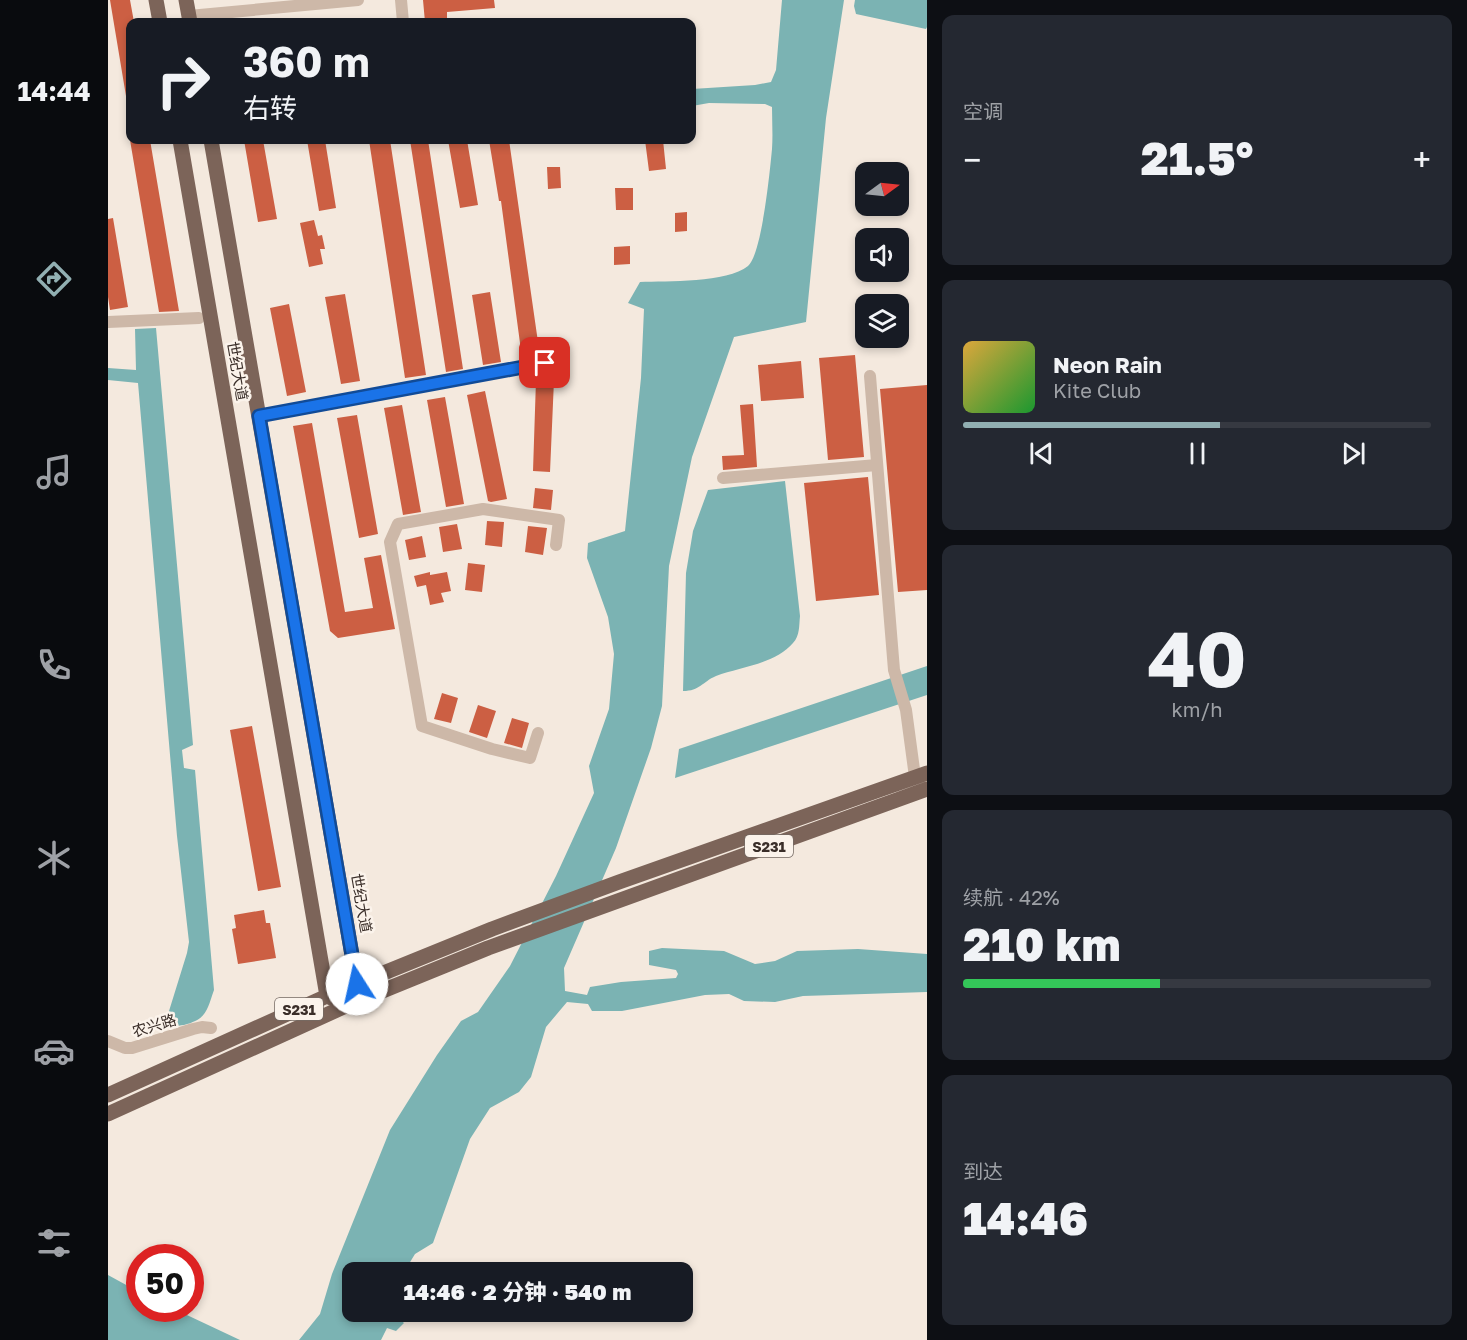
<!DOCTYPE html>
<html lang="zh">
<head>
<meta charset="utf-8">
<style>
	:root { --surface:#171b24; --page:#242831; --text:#f1f3f6; --muted:#9ea1a6; --line:#363941; --accent:#91afb2 }
	body { margin:0; font-family:"Golos Text","Noto Sans SC",sans-serif; background:var(--page); color:var(--text); height:100vh; display:flex; flex-direction:column; font-size:22px; white-space:nowrap }
	* { box-sizing:border-box; margin:0 }
	p { font-size:20px; color:var(--muted) }
	.icon { flex:none; width:33px; height:33px; fill:none; stroke:currentColor; stroke-width:2; stroke-linecap:round; stroke-linejoin:round }
	.map { position:relative; flex:1; overflow:hidden }
	.details { display:flex; flex-direction:column; gap:15px; padding:15px; background:#0d0f14; width:540px }
	.details>* { flex:none }
	.top-card { position:absolute; left:18px; top:18px; width:570px; height:126px; border-radius:12px; box-shadow:0 3px 9px #0003; background:#171b24; color:var(--text); overflow:hidden }
	.needle { width:39px; rotate:75deg }
	.tools { position:absolute; left:747px; top:162px; display:grid; gap:12px }
	.tools a { display:grid; place-items:center; width:54px; height:54px; border-radius:12px; background:var(--surface); box-shadow:0 3px 9px #0003; font-size:30px }
	.speed { position:absolute; left:18px; top:1244px; display:flex; gap:12px; font-size:30px; font-weight:700; text-align:center }
	.speed>* { display:grid; place-content:center; width:78px; height:78px; border-radius:50%; background:var(--surface); box-shadow:0 3px 9px #0003; line-height:1 }
	.speed .limit { border:9px solid #d22; background:#fff; color:#111 }
	.pin { position:absolute; display:grid; place-items:center; width:51px; height:51px; color:#fff; margin:-26px; border-radius:12px; box-shadow:0 3px 9px #0006 }
	.me { position:absolute; width:66px; margin:-33px; rotate:350deg; stroke-linejoin:round; filter:drop-shadow(0 0 4px #0008) }
	.turn { display:flex; align-items:center; gap:21px; height:126px; padding:0 18px; font-size:27px }
	.turn .icon { width:78px; height:78px; stroke-width:2.5 }
	.turn b { display:block; font-size:42px; line-height:51px }
	.big { font-size:45px; font-weight:800; line-height:1.1 }
	.details .widget { flex:1; display:flex; flex-direction:column; justify-content:center; gap:9px; min-width:0; padding:0 21px; border-radius:12px; background:var(--page) }
	.details .dial { align-items:center; gap:0 }
	.dial b { font-size:78px; line-height:1 }
	.song { display:flex; align-items:center; gap:18px }
	.cover { width:72px; height:72px; border-radius:9px; background:linear-gradient(135deg,hsl(40 70% 55%),hsl(130 70% 35%)) }
	.played { height:6px; border-radius:3px; background:linear-gradient(90deg,var(--accent) 55%,var(--line) 55%) }
	.keys { display:flex; justify-content:space-around; direction:ltr }
	.heat { display:flex; justify-content:space-between; align-items:center; font-size:33px; direction:ltr }
	.charge { height:9px; border-radius:4px; background:linear-gradient(90deg,#34c759 42%,var(--line) 0) }
	.trip { position:absolute; left:234px; top:1262px; width:351px; height:60px; border-radius:12px; background:var(--surface); box-shadow:0 3px 9px #0003; font-weight:800; line-height:60px; text-align:center }
	main { display:flex; flex:1; min-height:0 }
	.dock { display:flex; flex-direction:column; width:108px; justify-content:space-around; align-items:center; background:#090b0e; color:var(--muted) }
	.dock .icon { width:42px; height:42px }
	.dock .current { color:var(--accent) }
	.dock b { font-size:27px; color:var(--text) }
	.map>svg:first-child { display:block }
</style>
</head>
<body>
<main>
<nav class="dock">
<b>14:44</b>
<svg class="icon current" aria-label="directions" viewBox="0 0 24 24"><path d="M12 3l9 9-9 9-9-9zM9 14v-3h6M13 9l2 2-2 2"/></svg>
<svg class="icon" aria-label="music" viewBox="0 0 24 24"><path d="M9 18V5l10-2v13"/><circle cx="6" cy="18" r="3"/><circle cx="16" cy="16" r="3"/></svg>
<svg class="icon" aria-label="phone" viewBox="0 0 24 24"><path d="M5 4h4l2 5-3 2q2 4 5 5l2-3 5 2v4C11 20 4 13 5 4z"/></svg>
<svg class="icon" aria-label="climate" viewBox="0 0 24 24"><path d="M12 3v18M4 7l16 10M4 17L20 7"/></svg>
<svg class="icon" aria-label="car" viewBox="0 0 24 24"><path d="M5 17H2v-5l4-1 3-4h7l3 4 3 1v5h-3M9 17h6M6 11h13"/><circle cx="7" cy="17" r="2"/><circle cx="17" cy="17" r="2"/></svg>
<svg class="icon" aria-label="filters" viewBox="0 0 24 24"><path d="M4 7h16M4 17h16"/><circle cx="9" cy="7" r="2"/><circle cx="15" cy="17" r="2"/></svg>
</nav>
<div class="map">
<svg width="819" height="1340" viewBox="0 0 819 1340">
	<rect width="100%" height="100%" fill="#f4e9de"/>
	<!-- water -->
	<path fill="#7bb3b3" d="M674,0h62l-18,118 -20,204 -72,15 -42,120 -23,109 -7,140 -11,42 -35,100 -52,120 1,23 22,4 3,-8 31,-5 55,-4 2,-4 -2,-4 -27,-5v-14l13,-3 62,3 31,13 20,-3 22,-10 61,-2 69,5v38l-124,4 -28,6 -31,-1 -15,-7 -24,1 -83,16h-30l-4,-7 -21,-2 -21,25 -15,50 -12,15 -29,16 -20,31 -37,104 -18,11 -11,18h-52v39h39l13,12 -8,8 -9,-3 -6,12h-82l21,-26 12,-40 58,-144 47,-75 24,-34 17,-9 32,-46 46,-90 38,-83 -5,-27 20,-57 5,-55 -6,-37 -21,-59 1,-15 37,-12 16,-153 3,-69 -16,-6 12,-21c27,-1 87,1 108,-16 14,-12 22,-96 24,-117 1,-14 0,-28 0,-42l-7,-3 -56,-1 -17,3v-17l63,-4 16,-3 5,-12z
		M747,0h72v27l-1,2 -70,-15 -2,-8z
		M48,328l37,417 -11,5 2,18 11,2 19,220c-7,20 -7,29 -30,35 -8,1 -11,2 -19,-1l22,-71 2,-11 -12,-106 -39,-453 -30,-3v-12l28,2 -1,-41z
		M677,481l15,135c-1,9 0,20 -7,27 -18,21 -53,24 -77,33 -14,6 -16,15 -33,15l3,-118 7,-42 15,-41z
		M819,666v29l-252,83 4,-29z
		M0,1275l31,17 1,16h32l68,32h-132z"/>
	<!-- building -->
	<path fill="#cc5f43" d="M2,0h20l4,22h-4v73l-4,1z
		M315,0h71l1,8 -48,4v7l-4,1v2h-18z
		M22,140h20l29,171 -20,1z
		M136,140h19l14,79 -19,3z
		M199,140h18l11,68 -17,3z
		M261,140h21l36,235 -21,3z
		M302,140h18l35,229 -17,3z
		M340,140h19l11,65 -18,3z
		M381,140h20l31,216 -18,2 -21,-157h-2z
		M537,140h18l3,29 -17,2z
		M439,167h13l1,21 -13,1z
		M507,188h18v22h-17z
		M579,212v19l-12,1v-19z
		M5,218l15,89 -18,3 -2,-13v-78z
		M206,220l4,16 4,-1 3,14h-5l3,15 -14,3 -9,-44z
		M522,246v18l-16,1v-18z
		M382,292l11,70 -18,3 -11,-70z
		M237,294l15,87 -19,3 -16,-87z
		M181,304l17,88 -19,4 -17,-88z
		M747,355l9,102 -36,3 -9,-102z
		M693,361l3,37 -43,3 -3,-36z
		M428,380h18l-4,92 -17,-1z
		M819,385v205l-29,2 -18,-203z
		M377,391l22,108 -16,3 -3,-1 -21,-106z
		M337,397l19,107 -18,3 -19,-107z
		M645,404l4,63 -34,3 -1,-14 22,-1 -4,-50z
		M294,405l19,107 -18,3 -19,-107z
		M249,415l21,119 -19,4 -22,-120z
		M204,423l33,189 28,-4 -9,-50 17,-3 14,74 -57,9 -8,-7 -37,-205z
		M760,477l11,118 -63,6 -12,-118z
		M427,488l18,2 -2,20 -18,-2z
		M379,521l17,1 -2,25 -17,-2z
		M349,524l5,25 -19,3 -4,-25z
		M420,526l19,2 -4,27 -18,-3z
		M314,536l4,21 -17,3 -4,-20z
		M360,563l17,2 -3,27 -17,-2z
		M322,572v3l17,-3 4,19 -10,2 3,9 -14,3 -4,-20 -9,2 -3,-11z
		M334,693l16,5 -7,25 -17,-4z
		M370,705l18,6 -9,27 -18,-6z
		M404,718l17,5 -7,25 -18,-5z
		M144,726l29,161 -23,4 -28,-161z
		M156,910l2,13h4l6,35 -38,6 -6,-35 4,-1 -2,-13z"/>
	<g fill="none" stroke-linecap="round" stroke-linejoin="round">
		<!-- minor -->
		<path stroke="#cdb8a8" stroke-width="12" d="M293,0l2,22
			M81,16l169,-16
			M0,322l91,-4
			M762,376l24,294 12,40 9,67
			M151,416l286,-53
			M615,478l154,-13
			M430,733l-8,25 -38,-9 -70,-23 -32,-184 8,-18 85,-15 76,11 -3,25
			M0,1041l17,7h7l61,-19 9,-2 9,1"/>
		<!-- major -->
		<path stroke="#7c6459" stroke-width="15" d="M48,0l4,22
			M78,0l4,22
			M72,140l147,856 21,9 9,-21 -146,-844
			M0,1095l219,-99 165,-67 127,-47 308,-109
			M0,1114l240,-109 140,-57 439,-159"/>
	</g>
	<g fill="none" stroke-linecap="round" stroke-linejoin="round">
		<defs>
			<path id="route" d="M249,984l-98,-568 286,-53"/>
		</defs>
		<!-- route casing -->
		<use href="#route" stroke="#114b97" stroke-width="15"/>
		<!-- route -->
		<use href="#route" stroke="#1a73e8" stroke-width="10"/>
	</g>
	<g text-anchor="middle" dominant-baseline="central" stroke-width="5" stroke-linejoin="round" paint-order="stroke">
		<!-- shield labels -->
		<g fill="#fbf3eb" stroke="#746963" stroke-width="1.5">
			<rect x="637" y="835" width="48" height="22" rx="4.5"/>
			<rect x="167" y="998" width="48" height="22" rx="4.5"/>
		</g>
		<g font-size="14" font-weight="bold" fill="#3a2e29">
			<text x="661" y="846">S231</text>
			<text x="191" y="1009">S231</text>
		</g>
		<!-- street labels -->
		<g font-size="15" fill="#3a2e29" stroke="#fbf3eb">
			<text transform="translate(130 371) rotate(80)">世纪大道</text>
			<text transform="translate(254 903) rotate(80)">世纪大道</text>
			<text transform="translate(46 1025) rotate(-17)">农兴路</text>
		</g>
	</g>
</svg>
<div class="tools">
<a><svg class="needle" viewBox="-14 -14 28 28"><path d="M0-13l5 13h-10z" fill="#e53935"/><path d="M0 13l5-13h-10z" fill="#9ea1a6"/></svg></a>
<a><svg class="icon" aria-label="sound" viewBox="0 0 24 24"><path d="M4 9h4l5-4v14l-5-4H4zM17 9q2 3 0 6"/></svg></a>
<a><svg class="icon" aria-label="layers" viewBox="0 0 24 24"><path d="M12 4l9 5-9 5-9-5zM3 14l9 5 9-5"/></svg></a>
</div>
<div class="speed"><div class="limit">50</div></div>
<div class="pin" style="left:437px;top:363px;background:#d93025"><svg class="icon" aria-label="arrive" viewBox="0 0 24 24"><path d="M6 21V4h12l-3 4 3 4H6"/></svg></div>
<svg class="me" style="left:249px;top:984px" viewBox="-20 -20 40 40"><circle r="19" fill="#fff"/><path d="M0-13L10 11 0 6-10 11z" fill="#1a73e8"/></svg>
<div class="trip">14:46 · 2 分钟 · 540 m</div>
<div class="top-card">
<div class="turn"><svg class="icon" aria-label="right" viewBox="0 0 24 24"><path d="M7 20v-9h11M14 6l5 5-5 5"/></svg><div><b>360 m</b>右转</div></div>
</div>
</div>
<section class="details">
<div class="widget"><p>空调</p>
<div class="heat"><a>−</a><b class="big">21.5°</b><a>+</a></div>
</div>
<div class="widget">
<div class="song"><i class="cover"></i><div><b>Neon Rain</b><p>Kite Club</p></div></div>
<div class="played"></div>
<div class="keys"><svg class="icon" aria-label="previous" viewBox="0 0 24 24"><path d="M18 5L8 12l10 7zM5 5v14"/></svg><svg class="icon" aria-label="pause" viewBox="0 0 24 24"><path d="M8 5v14M16 5v14"/></svg><svg class="icon" aria-label="next" viewBox="0 0 24 24"><path d="M6 5l10 7-10 7zM19 5v14"/></svg></div>
</div>
<div class="widget dial"><b>40</b><p>km/h</p></div>
<div class="widget"><p>续航 · 42%</p><b class="big">210 km</b><div class="charge"></div></div>
<div class="widget"><p>到达</p><b class="big">14:46</b></div>
</section>
</main>
</body>
</html>
